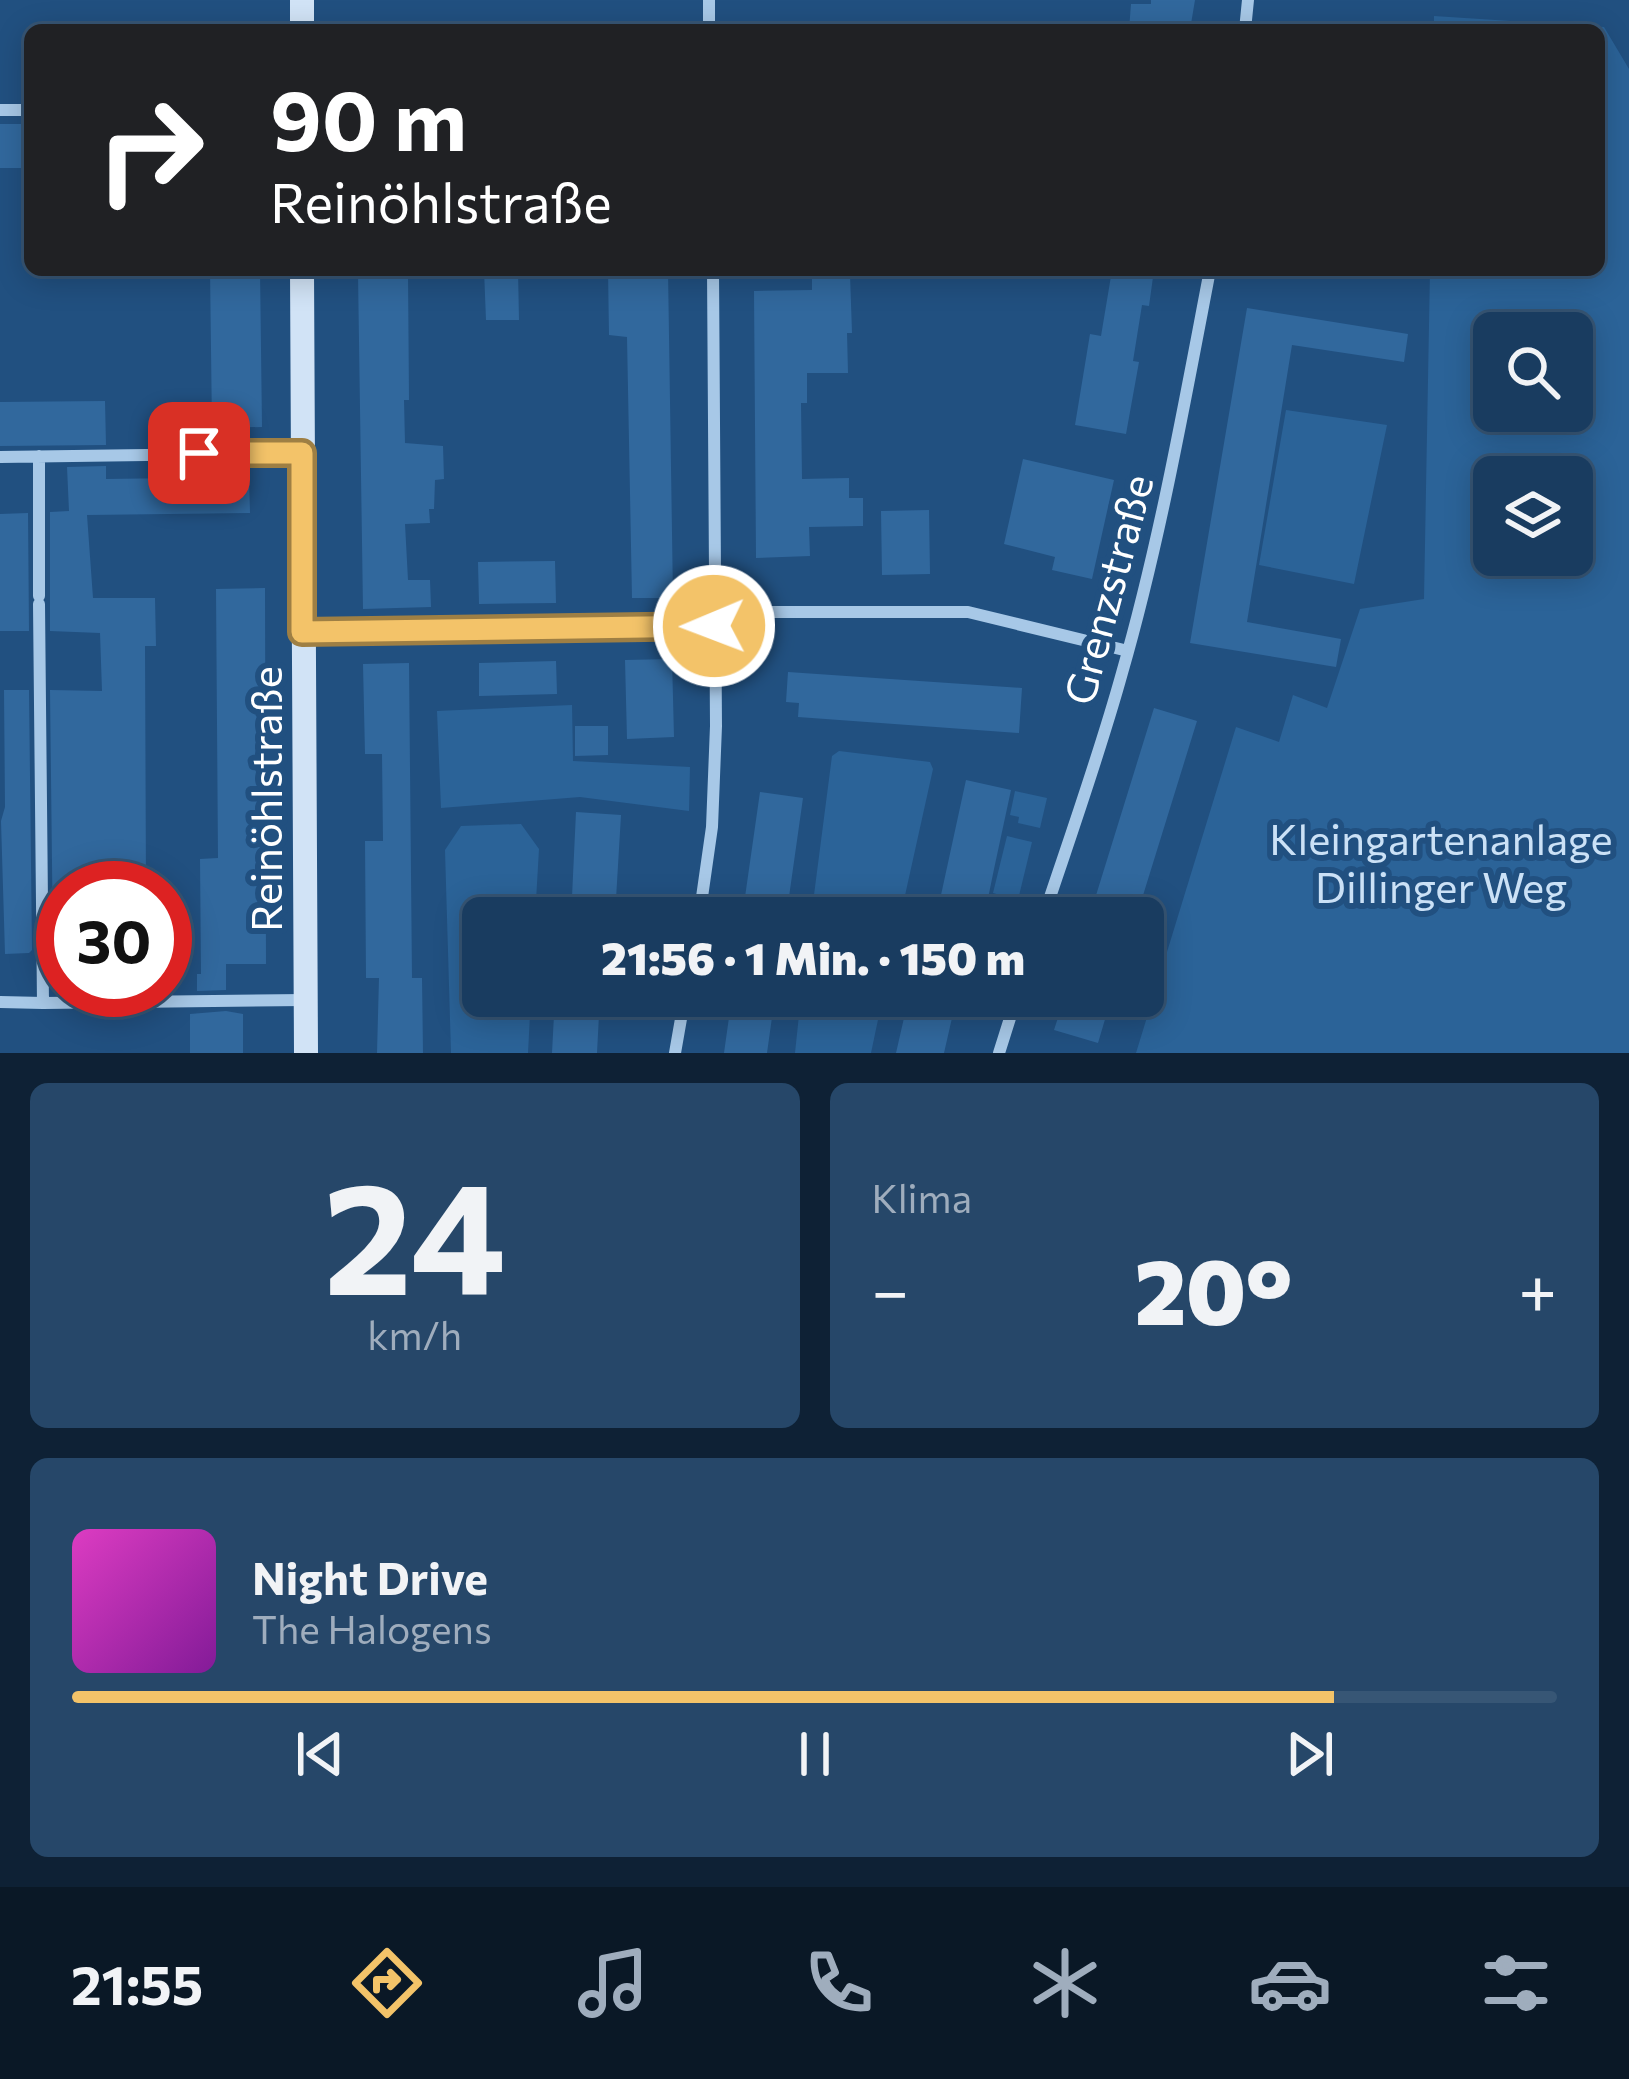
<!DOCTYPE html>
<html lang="de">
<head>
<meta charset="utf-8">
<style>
	:root { --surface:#193c60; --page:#264769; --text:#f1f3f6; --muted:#9fadbd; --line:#375675; --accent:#f3c369 }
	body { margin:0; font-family:Commissioner,sans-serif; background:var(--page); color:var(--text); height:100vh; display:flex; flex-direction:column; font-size:45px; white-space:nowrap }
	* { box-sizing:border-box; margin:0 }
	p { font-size:39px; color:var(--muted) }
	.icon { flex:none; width:66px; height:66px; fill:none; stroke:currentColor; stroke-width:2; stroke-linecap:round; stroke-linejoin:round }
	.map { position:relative; height:1053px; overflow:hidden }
	.details { display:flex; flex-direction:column; gap:30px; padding:30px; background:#0e2135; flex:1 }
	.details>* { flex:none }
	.top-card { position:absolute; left:24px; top:24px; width:1581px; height:252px; border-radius:18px; box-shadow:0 6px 30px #0003,0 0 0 3px var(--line); background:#202124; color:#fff; overflow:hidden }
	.tools { position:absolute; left:1473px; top:312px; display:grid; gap:24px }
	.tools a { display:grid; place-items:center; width:120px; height:120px; border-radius:18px; background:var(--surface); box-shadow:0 6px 30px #0003,0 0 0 3px var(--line); font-size:60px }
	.speed { position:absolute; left:36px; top:861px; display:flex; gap:24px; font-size:60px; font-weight:700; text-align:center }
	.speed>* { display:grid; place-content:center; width:156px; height:156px; border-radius:50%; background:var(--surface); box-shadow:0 6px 30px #0003,0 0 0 3px var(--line); line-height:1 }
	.speed .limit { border:18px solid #d22; background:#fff; color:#111 }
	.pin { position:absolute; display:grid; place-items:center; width:102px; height:102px; color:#fff; margin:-51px; border-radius:24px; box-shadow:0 6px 18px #0006 }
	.me { position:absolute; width:132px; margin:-66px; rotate:269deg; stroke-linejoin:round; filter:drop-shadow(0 0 9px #0008) }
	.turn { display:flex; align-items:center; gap:42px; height:252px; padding:0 48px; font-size:54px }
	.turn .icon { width:156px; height:156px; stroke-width:2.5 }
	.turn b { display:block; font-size:84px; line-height:102px }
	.big { font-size:90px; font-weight:800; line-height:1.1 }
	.details .card { flex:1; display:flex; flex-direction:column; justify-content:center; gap:18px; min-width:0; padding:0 42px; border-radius:18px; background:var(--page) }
	.details .dial { align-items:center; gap:0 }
	.dial b { font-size:156px; line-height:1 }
	.song { display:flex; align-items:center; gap:36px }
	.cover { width:144px; height:144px; border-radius:18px; background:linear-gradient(135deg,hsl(310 70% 55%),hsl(290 70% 35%)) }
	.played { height:12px; border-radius:6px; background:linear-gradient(90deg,var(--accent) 85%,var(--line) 85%) }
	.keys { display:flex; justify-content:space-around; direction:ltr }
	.heat { display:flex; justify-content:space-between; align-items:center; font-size:66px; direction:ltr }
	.details .tiles { flex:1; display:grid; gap:30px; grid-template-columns:1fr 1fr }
	.card:last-child { grid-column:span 2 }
	.trip { position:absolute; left:462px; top:897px; width:702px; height:120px; border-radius:18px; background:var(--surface); box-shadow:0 6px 30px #0003,0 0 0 3px var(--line); font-weight:800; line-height:120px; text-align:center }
	.menu { display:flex; height:192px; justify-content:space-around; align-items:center; background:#0a1826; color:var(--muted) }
	.menu .icon { width:84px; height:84px }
	.menu .on { color:var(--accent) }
	.menu b { font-size:54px; color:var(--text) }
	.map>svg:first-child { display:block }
</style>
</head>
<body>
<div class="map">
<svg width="1629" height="1053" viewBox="0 0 1629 1053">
	<rect width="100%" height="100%" fill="#215080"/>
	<!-- green -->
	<path fill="#2b6398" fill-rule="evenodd" d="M1434,16l170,11 25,42v984h-493l100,-326 43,15 14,-47 34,13 33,-99 64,-10 6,-329h169v-240h-165zM1572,333v78h-78v-78zM1494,477h78v78h-78z
		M1286,410l101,15 -33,159 -95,-19z
		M572,705l1,56 117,6 -1,44 -109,-14 -139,11 -4,-97z
		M839,751l91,11 3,7 -33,149h-89l21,-162z
		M1015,791l32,7 -7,30 -22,-5 1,-6 -9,-2z
		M521,824l18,25 -4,69h-52v78h48l-3,57h-77l-6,-203 16,-24z
		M1007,836l25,6 -15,62 -14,-3 1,-5 -11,-3z
		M801,996h82l-12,57h-76z"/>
	<!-- building -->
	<path fill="#31689d" d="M1151,0h44l-5,30h-61l2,-26h20z
		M0,124h30v44h-30z
		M210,270h50l2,157 -50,1z
		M484,270h34l1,50h-33z
		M608,270h60l5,328h-41l-5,-261 -18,-2z
		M1112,270h42l-5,36 -7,-1 -9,56 6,1 -13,72 -51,-9 15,-91 11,2z
		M408,273l1,127h-5l1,43 38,3 1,33 -9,1 -1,29h-5l1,14 -25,1 3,56h22l1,27 -68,2 -5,-335z
		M850,274l2,59h-5l1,40h-41v30h-6l1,76 47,-1v20h14v28l-54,1 1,29 -54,2 -2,-267 58,-1v-15z
		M1247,308l161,26 -4,28 -112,-17 -45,277 94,17 -5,28 -146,-24z
		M105,401l1,44 -106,1v-44z
		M1023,459l91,21 -22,99 -40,-9 3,-13 -51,-13z
		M106,466v13l143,-2 1,36 -163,2 6,83h62l1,48h-11l1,242h-83v62h-10l-3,-260 52,1 -2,-58 -50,-2v-119l19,-1 -2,-44z
		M929,510l1,64 -48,1 -1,-64z
		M28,513l1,118h-29v-117z
		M555,561l1,42 -77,1 -1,-42z
		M265,588l1,376h-40v26l-29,1v-17h4l-1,-115 18,-1 -2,-269z
		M672,659l2,78 -47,2 -2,-79z
		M556,661l1,33 -78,2v-33z
		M409,663l3,315h10l1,75h-46l2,-75h-13l-1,-137h18l-1,-87h-17l-2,-90z
		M788,672l234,16 -3,45 -221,-16 1,-14 -13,-1z
		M4,690h25l3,260 -3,3 -24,1 -4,-133 4,-14z
		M1154,708l43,13 -61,197h-47z
		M575,726h33v29l-33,1z
		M966,780l45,10 -17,79 -10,49h-48z
		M760,792l43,6 -17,120h-44z
		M576,812l45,3 -5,84h-11l-1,19h-33z
		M555,996h45l-3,57h-45z
		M732,996h43l-8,57h-43z
		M909,996h48l-13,57h-48z
		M1065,996h47l-14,47 -44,-13z
		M226,1011l17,3v39h-53v-39z"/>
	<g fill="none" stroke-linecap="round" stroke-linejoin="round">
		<!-- street -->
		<path stroke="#a7c8e7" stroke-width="12" d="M709,30v-30
			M1245,30l3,-30
			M0,110h30
			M39,456v140
			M0,457l302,-4
			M715,612h253l160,39
			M302,632l412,-6
			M699,918l13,-91 4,-101 -3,-456
			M1043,918c27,-81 56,-162 79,-245 38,-132 62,-268 88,-403
			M0,1002l43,1 -4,-399
			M43,1003l262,-3
			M675,1053l10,-57
			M999,1053l18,-57"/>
		<!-- secondary -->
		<path stroke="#d1e3f6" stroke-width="24" d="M302,30v-30
			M302,270l4,783"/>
	</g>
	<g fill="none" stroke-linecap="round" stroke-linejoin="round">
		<defs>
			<path id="route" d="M199,453h103v179l412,-6"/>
		</defs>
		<!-- route casing -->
		<use href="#route" stroke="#9e7f44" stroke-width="30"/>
		<!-- route -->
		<use href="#route" stroke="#f3c369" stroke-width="21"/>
	</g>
	<g text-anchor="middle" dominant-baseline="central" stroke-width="12" stroke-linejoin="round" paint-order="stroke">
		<!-- street labels -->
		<g font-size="42" fill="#fff" stroke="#215080">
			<text transform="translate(1107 589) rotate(-75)">Grenzstraße</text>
			<text transform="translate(265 799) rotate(-90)">Reinöhlstraße</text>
		</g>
		<!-- park labels -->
		<g font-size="42" fill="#cbe1f6" stroke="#215080">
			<text x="1441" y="838">Kleingartenanlage<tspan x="1441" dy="48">Dillinger Weg</tspan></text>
		</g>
	</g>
</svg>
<div class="tools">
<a><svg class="icon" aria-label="search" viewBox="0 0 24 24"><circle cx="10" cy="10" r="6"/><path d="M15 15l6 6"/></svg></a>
<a><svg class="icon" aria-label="layers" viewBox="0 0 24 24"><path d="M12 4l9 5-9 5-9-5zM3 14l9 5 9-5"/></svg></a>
</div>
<div class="speed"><div class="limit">30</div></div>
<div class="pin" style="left:199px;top:453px;background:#d93025"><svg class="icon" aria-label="arrive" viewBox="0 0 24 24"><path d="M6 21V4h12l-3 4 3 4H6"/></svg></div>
<svg class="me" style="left:714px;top:626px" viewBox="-20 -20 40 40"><circle r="17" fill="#f3c369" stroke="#fff" stroke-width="3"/><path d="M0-11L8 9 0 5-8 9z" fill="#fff"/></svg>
<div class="trip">21:56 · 1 Min. · 150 m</div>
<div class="top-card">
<div class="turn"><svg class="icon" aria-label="right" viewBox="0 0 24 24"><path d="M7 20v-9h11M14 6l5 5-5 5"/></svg><div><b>90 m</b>Reinöhlstraße</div></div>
</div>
</div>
<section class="details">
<div class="tiles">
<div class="card dial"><b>24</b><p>km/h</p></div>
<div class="card"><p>Klima</p>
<div class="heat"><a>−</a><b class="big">20°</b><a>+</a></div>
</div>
<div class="card">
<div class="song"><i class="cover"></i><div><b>Night Drive</b><p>The Halogens</p></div></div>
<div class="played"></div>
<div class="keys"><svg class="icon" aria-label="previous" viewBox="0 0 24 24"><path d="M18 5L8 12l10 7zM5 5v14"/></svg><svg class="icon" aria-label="pause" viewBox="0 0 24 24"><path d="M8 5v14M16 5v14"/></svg><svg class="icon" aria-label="next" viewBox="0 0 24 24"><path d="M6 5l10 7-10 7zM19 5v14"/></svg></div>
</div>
</div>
</section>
<nav class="menu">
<b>21:55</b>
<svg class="icon on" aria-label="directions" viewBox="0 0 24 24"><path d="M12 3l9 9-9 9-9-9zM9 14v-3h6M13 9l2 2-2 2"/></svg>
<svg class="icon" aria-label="music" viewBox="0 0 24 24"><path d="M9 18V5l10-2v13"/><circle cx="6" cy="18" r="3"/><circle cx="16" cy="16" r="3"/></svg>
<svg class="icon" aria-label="phone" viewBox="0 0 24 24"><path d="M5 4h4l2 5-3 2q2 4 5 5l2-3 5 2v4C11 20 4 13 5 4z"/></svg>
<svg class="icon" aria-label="climate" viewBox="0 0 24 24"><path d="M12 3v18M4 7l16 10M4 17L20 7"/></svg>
<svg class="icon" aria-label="car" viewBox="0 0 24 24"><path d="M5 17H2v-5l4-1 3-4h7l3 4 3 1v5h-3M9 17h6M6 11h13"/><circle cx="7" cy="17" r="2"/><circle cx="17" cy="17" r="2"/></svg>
<svg class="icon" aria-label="filters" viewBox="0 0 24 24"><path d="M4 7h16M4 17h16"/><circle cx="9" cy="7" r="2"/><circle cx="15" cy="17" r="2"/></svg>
</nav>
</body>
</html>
